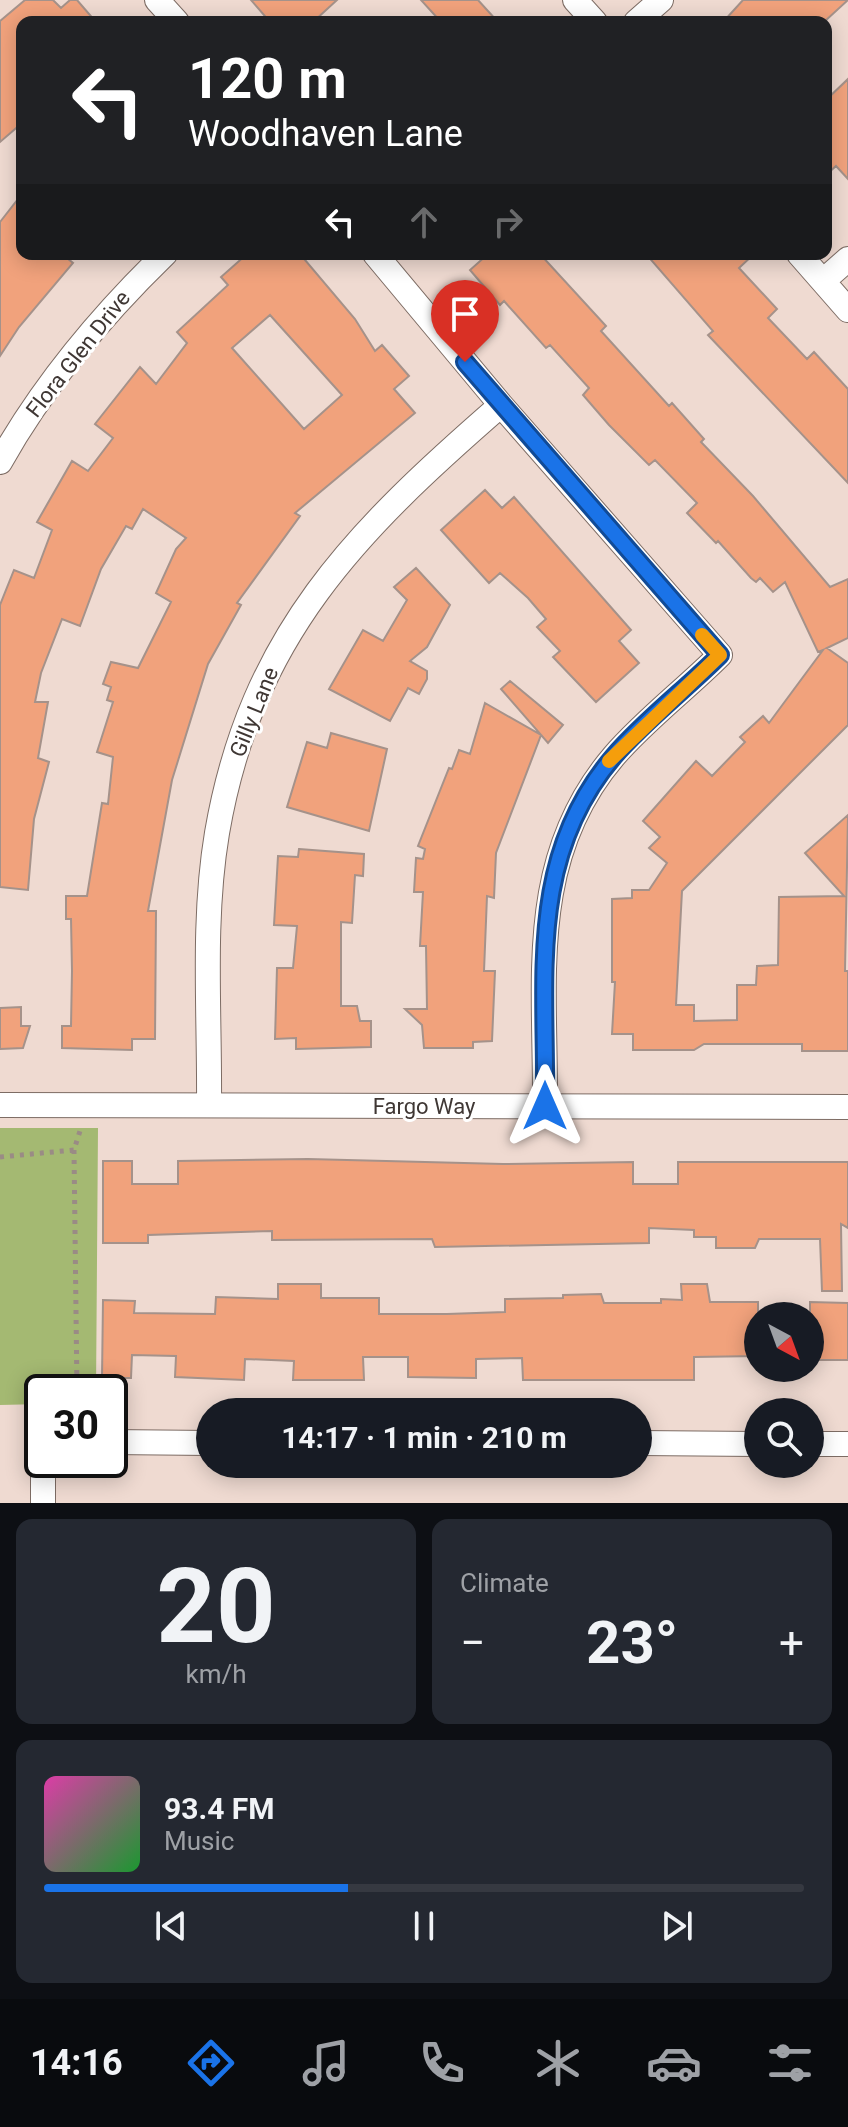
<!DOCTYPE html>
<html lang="en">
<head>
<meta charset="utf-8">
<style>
	:root { --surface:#171b24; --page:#242831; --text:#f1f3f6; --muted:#9ea1a6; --line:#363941; --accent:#1a73e8 }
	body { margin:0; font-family:Roboto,sans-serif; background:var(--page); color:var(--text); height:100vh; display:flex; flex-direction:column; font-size:30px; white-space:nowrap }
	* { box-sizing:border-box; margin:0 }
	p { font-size:26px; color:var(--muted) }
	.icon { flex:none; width:44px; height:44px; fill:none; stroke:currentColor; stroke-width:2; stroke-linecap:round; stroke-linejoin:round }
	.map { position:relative; height:1503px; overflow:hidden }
	.details { display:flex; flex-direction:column; gap:16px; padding:16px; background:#0d0f14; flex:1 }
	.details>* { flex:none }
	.guide { position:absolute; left:16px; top:16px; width:816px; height:244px; border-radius:16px; box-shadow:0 4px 20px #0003; background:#202124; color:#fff; overflow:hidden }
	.needle { width:52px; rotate:139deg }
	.fabs { position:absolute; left:744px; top:1302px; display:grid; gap:16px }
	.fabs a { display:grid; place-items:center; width:80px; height:80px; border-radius:50%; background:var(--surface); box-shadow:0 4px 20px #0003; font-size:40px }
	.speed { position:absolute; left:24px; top:1374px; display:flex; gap:16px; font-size:40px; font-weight:700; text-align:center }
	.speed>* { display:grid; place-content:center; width:104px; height:104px; border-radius:50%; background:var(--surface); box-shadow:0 4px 20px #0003; line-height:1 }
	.speed .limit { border:4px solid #111; border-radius:12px; background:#fff; color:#111 }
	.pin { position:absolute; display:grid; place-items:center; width:68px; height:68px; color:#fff; margin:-82px -34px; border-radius:50% 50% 50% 0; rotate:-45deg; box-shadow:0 0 8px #0007 }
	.pin .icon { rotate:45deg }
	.me { position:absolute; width:88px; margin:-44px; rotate:0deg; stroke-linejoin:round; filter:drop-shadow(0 0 6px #0008) }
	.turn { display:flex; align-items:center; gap:28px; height:168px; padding:0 40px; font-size:36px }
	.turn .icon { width:104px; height:104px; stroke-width:2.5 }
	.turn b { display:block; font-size:56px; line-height:68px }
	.lanes { display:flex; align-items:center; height:76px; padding:0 40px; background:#0003; justify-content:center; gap:40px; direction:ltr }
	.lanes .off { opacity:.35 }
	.big { font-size:60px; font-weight:700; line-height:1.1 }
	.details .card { flex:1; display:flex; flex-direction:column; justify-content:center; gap:12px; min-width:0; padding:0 28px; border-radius:16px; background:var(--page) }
	.details .dial { align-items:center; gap:0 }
	.dial b { font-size:104px; line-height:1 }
	.song { display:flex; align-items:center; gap:24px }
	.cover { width:96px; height:96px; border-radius:12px; background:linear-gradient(135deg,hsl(320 70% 55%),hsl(130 70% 35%)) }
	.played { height:8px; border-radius:4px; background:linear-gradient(90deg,var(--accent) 40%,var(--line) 40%) }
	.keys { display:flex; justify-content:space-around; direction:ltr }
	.heat { display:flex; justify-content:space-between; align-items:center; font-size:44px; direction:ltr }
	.details .tiles { flex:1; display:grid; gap:16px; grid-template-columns:1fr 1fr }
	.card:last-child { grid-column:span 2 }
	.trip { position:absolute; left:196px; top:1398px; width:456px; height:80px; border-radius:40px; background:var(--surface); box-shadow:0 4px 20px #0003; font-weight:700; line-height:80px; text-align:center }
	.menu { display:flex; height:128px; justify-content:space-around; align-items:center; background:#090b0e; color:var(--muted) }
	.menu .icon { width:56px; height:56px }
	.menu .on { color:var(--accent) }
	.menu b { font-size:36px; color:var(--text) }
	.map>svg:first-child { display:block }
</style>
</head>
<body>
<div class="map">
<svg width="848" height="1503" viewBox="0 0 848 1503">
	<rect width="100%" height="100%" fill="#efdad1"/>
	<!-- green -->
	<path fill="#a4b972" d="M0,1128h98l-2,264h-54v12l-42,1z"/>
	<!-- building -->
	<path fill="#f1a27c" stroke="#a5928a" stroke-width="2" fill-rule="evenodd" d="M25,0h28l8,8 9,-8h7l19,22h-74v101l-22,19v-121z
		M251,0h86l-24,22h-43z
		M421,0h57l20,22h-57z
		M743,0h105l-24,22h-101z
		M848,79v100l-12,-13 -10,9v-75z
		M22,194v60h40l11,9 -54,64 -19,29v-134z
		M247,254h53l55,65 20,32 7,-6 27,31 -15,13 21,24 -120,100 5,3 -63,87 4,2 -33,59 -36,116 -24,131h8l-1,128h-23v11l-70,-2v-22h9l1,-55 -1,-52h-5v-23h21l15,-93 6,1 5,-47 -16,-5 16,-50 -6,-2 4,-13 -8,-3 8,-22 27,6 33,-66 -15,-9 20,-44 10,-11 -43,-29 -11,20 -6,-3 -25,43 -21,57 -18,-7 -21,54 -6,29h13l-10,56 11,4 -15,57 -6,71 -28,-3v-282l14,-35 20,8 18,-48 -15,-8 35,-61 16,10 25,-33 -18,-14 45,-57 16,17 31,-41 -10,-11 51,-47 -7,-8zM270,315l72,80 -38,34 -72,-81z
		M488,254h52l66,72 -5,5 68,75 3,-3 32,36 -3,3 52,54 77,91 18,-8v59l-21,10 21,15v62l-166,166 -6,114h18v16l43,-1v-35h19l1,-19 21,-1 1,-68 65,-1 -39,-43 43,-38 -3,156h3v80h-46v-7h-98l-10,6h-61v-16h-21l3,-52h-3v-83l20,-1v-8h17l18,-27 -18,-15 11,-11 -17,-16 53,-60 16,15 33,-34 -5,-5 23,-21 6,7 54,-73 -5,2 -33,-70 -12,10 -13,-14 -4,4 -5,-4 -33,-37 -2,2 -29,-30 10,-10 -42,-43 -6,5 -40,-40 -26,-30 6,-7 -39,-43 -4,3 -42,-47 -4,4 -30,-35z
		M646,254h108l-15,14 38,41 -9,9 39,41 7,-7 34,37v94l-140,-148 5,-4z
		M485,490l17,18 12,-11 117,133 -12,11 20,22 -43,39 -43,-45 7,-6 -23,-24 9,-8 -18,-21 -28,-25 -11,10 -48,-53z
		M416,568l34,37 -23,42 -17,14 17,10v8l-8,15 -11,-6 -18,33 -61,-32 34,-59 20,11 24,-41 -13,-13z
		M510,681l53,44 -15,18 -47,-54z
		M485,703l56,32 -45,118 -2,45 -7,-2 -3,75h11l-3,70 -19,1v6h-49l-2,-23 -17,-16h22l-1,-63h-6l3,-54h-9l2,-34 7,1 2,-10 -7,-3 31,-78 3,1 7,-19 11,4z
		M331,733l56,16 -18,82 -82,-24 20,-65 20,6z
		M299,849l65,5 -1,22 -8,-1 -3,48 -11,-1v84h16l3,15h11v26l-75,2v-11l-21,1 2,-71h16l4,-42 -23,-1 4,-69 20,1z
		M21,1007v19h9l-7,22 -23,1v-41z
		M308,1159l195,5 130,-2v22h45v-22h170v66l-7,-4 1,67h-20l-2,-52h-61l-4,9h-39v-11h-22v-7l-45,-2v15l-214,4 -3,-8 -160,1v-9l-124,4v8h-45v-82h29v23h46v-23z
		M278,1284h43v14h58v16h68l58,-2v-13l58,-1v-3l38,-1 3,9h57v-4l21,1 -1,-16h26l3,18h48v54l-64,1v23h-171l-1,-22 -46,1v19l-68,-1v-20h-45l1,23h-71l1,-19 -49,-2 -1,21 -69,-3 1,-21 -44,-1 -1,23h-29l1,-78 32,1 -1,12 81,1 1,-17 62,2z
		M810,1302l38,1v57h-38z"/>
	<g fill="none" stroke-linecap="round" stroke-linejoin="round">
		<defs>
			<path id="minor" d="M157,0l20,22
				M575,0l20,22
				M636,22l25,-22
				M375,254l126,151 219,250c-34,34 -75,65 -106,101 -88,103 -68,224 -69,350
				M799,254l49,56
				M823,281l25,-22
				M0,462c44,-78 101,-146 165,-208
				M0,1105l848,2
				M209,1105c1,-89 -7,-183 8,-272 34,-198 139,-302 284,-428
				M110,1442l100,1
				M638,1443l120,1
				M810,1444h38
				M43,1503v-43"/>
		</defs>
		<!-- minor casing -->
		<use href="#minor" stroke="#7d6c64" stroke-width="26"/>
		<!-- path -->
		<path stroke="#9a8b85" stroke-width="5" stroke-dasharray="4 6" stroke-linecap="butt" d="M74,1150l3,242
			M0,1157l74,-7 6,-19"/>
		<!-- minor -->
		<use href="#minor" stroke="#fff" stroke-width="24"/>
	</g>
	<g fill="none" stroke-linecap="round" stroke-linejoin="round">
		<defs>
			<path id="route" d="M465,362l255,293c-34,34 -75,65 -106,101 -88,103 -67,224 -69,350"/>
		</defs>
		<!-- route casing -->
		<use href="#route" stroke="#114b97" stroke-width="20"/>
		<!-- route -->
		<use href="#route" stroke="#1a73e8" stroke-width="14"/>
		<!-- slow -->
		<path stroke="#f59e0b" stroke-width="14" d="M609,761l111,-106 -18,-20"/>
	</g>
	<g text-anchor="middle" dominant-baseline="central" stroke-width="6" stroke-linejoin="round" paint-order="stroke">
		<!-- street labels -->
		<g font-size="22" fill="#3f3734" stroke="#fff">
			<text transform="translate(78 354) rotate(-52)">Flora Glen Drive</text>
			<text transform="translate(254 712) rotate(-68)">Gilly Lane</text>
			<text x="424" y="1106">Fargo Way</text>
		</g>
	</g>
</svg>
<div class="fabs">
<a><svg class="needle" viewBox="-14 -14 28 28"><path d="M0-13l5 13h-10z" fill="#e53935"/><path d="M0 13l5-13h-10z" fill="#9ea1a6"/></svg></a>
<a><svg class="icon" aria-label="search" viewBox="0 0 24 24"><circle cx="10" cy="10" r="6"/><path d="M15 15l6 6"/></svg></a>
</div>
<div class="speed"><div class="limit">30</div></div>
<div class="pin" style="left:465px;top:362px;background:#d93025"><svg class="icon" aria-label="arrive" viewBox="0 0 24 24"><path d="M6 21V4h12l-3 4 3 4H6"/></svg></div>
<svg class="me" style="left:545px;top:1106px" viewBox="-20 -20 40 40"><path d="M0-17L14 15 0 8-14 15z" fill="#1a73e8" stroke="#fff" stroke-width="4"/></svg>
<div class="trip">14:17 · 1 min · 210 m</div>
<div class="guide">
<div class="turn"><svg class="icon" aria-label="left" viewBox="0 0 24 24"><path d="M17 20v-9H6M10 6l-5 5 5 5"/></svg><div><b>120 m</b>Woodhaven Lane</div></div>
<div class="lanes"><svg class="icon" aria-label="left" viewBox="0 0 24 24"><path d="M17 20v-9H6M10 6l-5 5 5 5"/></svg><svg class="icon off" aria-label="ahead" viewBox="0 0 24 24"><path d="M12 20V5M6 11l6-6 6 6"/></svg><svg class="icon off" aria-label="right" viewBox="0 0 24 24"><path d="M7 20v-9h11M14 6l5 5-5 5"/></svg></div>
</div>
</div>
<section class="details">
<div class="tiles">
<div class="card dial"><b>20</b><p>km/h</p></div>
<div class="card"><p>Climate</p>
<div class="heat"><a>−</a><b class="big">23°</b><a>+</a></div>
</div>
<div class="card">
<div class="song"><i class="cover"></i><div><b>93.4 FM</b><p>Music</p></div></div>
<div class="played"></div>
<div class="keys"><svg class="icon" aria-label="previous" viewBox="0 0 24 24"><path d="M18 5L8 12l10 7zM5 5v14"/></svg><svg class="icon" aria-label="pause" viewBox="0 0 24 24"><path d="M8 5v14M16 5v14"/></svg><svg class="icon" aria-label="next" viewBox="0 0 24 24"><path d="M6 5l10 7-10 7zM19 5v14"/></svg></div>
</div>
</div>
</section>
<nav class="menu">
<b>14:16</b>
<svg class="icon on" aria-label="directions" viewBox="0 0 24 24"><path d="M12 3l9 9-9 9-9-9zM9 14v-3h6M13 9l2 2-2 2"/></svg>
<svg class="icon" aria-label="music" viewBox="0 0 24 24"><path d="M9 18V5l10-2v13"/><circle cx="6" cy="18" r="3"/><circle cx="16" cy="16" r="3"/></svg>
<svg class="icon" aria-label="phone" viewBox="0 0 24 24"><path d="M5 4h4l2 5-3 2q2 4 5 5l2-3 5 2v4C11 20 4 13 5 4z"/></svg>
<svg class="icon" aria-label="climate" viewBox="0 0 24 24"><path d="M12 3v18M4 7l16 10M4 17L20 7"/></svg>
<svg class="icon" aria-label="car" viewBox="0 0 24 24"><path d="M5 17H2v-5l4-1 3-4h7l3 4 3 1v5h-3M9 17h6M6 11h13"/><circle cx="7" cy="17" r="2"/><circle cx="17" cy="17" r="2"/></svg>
<svg class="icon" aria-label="filters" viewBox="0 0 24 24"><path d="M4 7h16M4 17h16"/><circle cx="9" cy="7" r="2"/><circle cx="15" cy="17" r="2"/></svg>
</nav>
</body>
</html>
